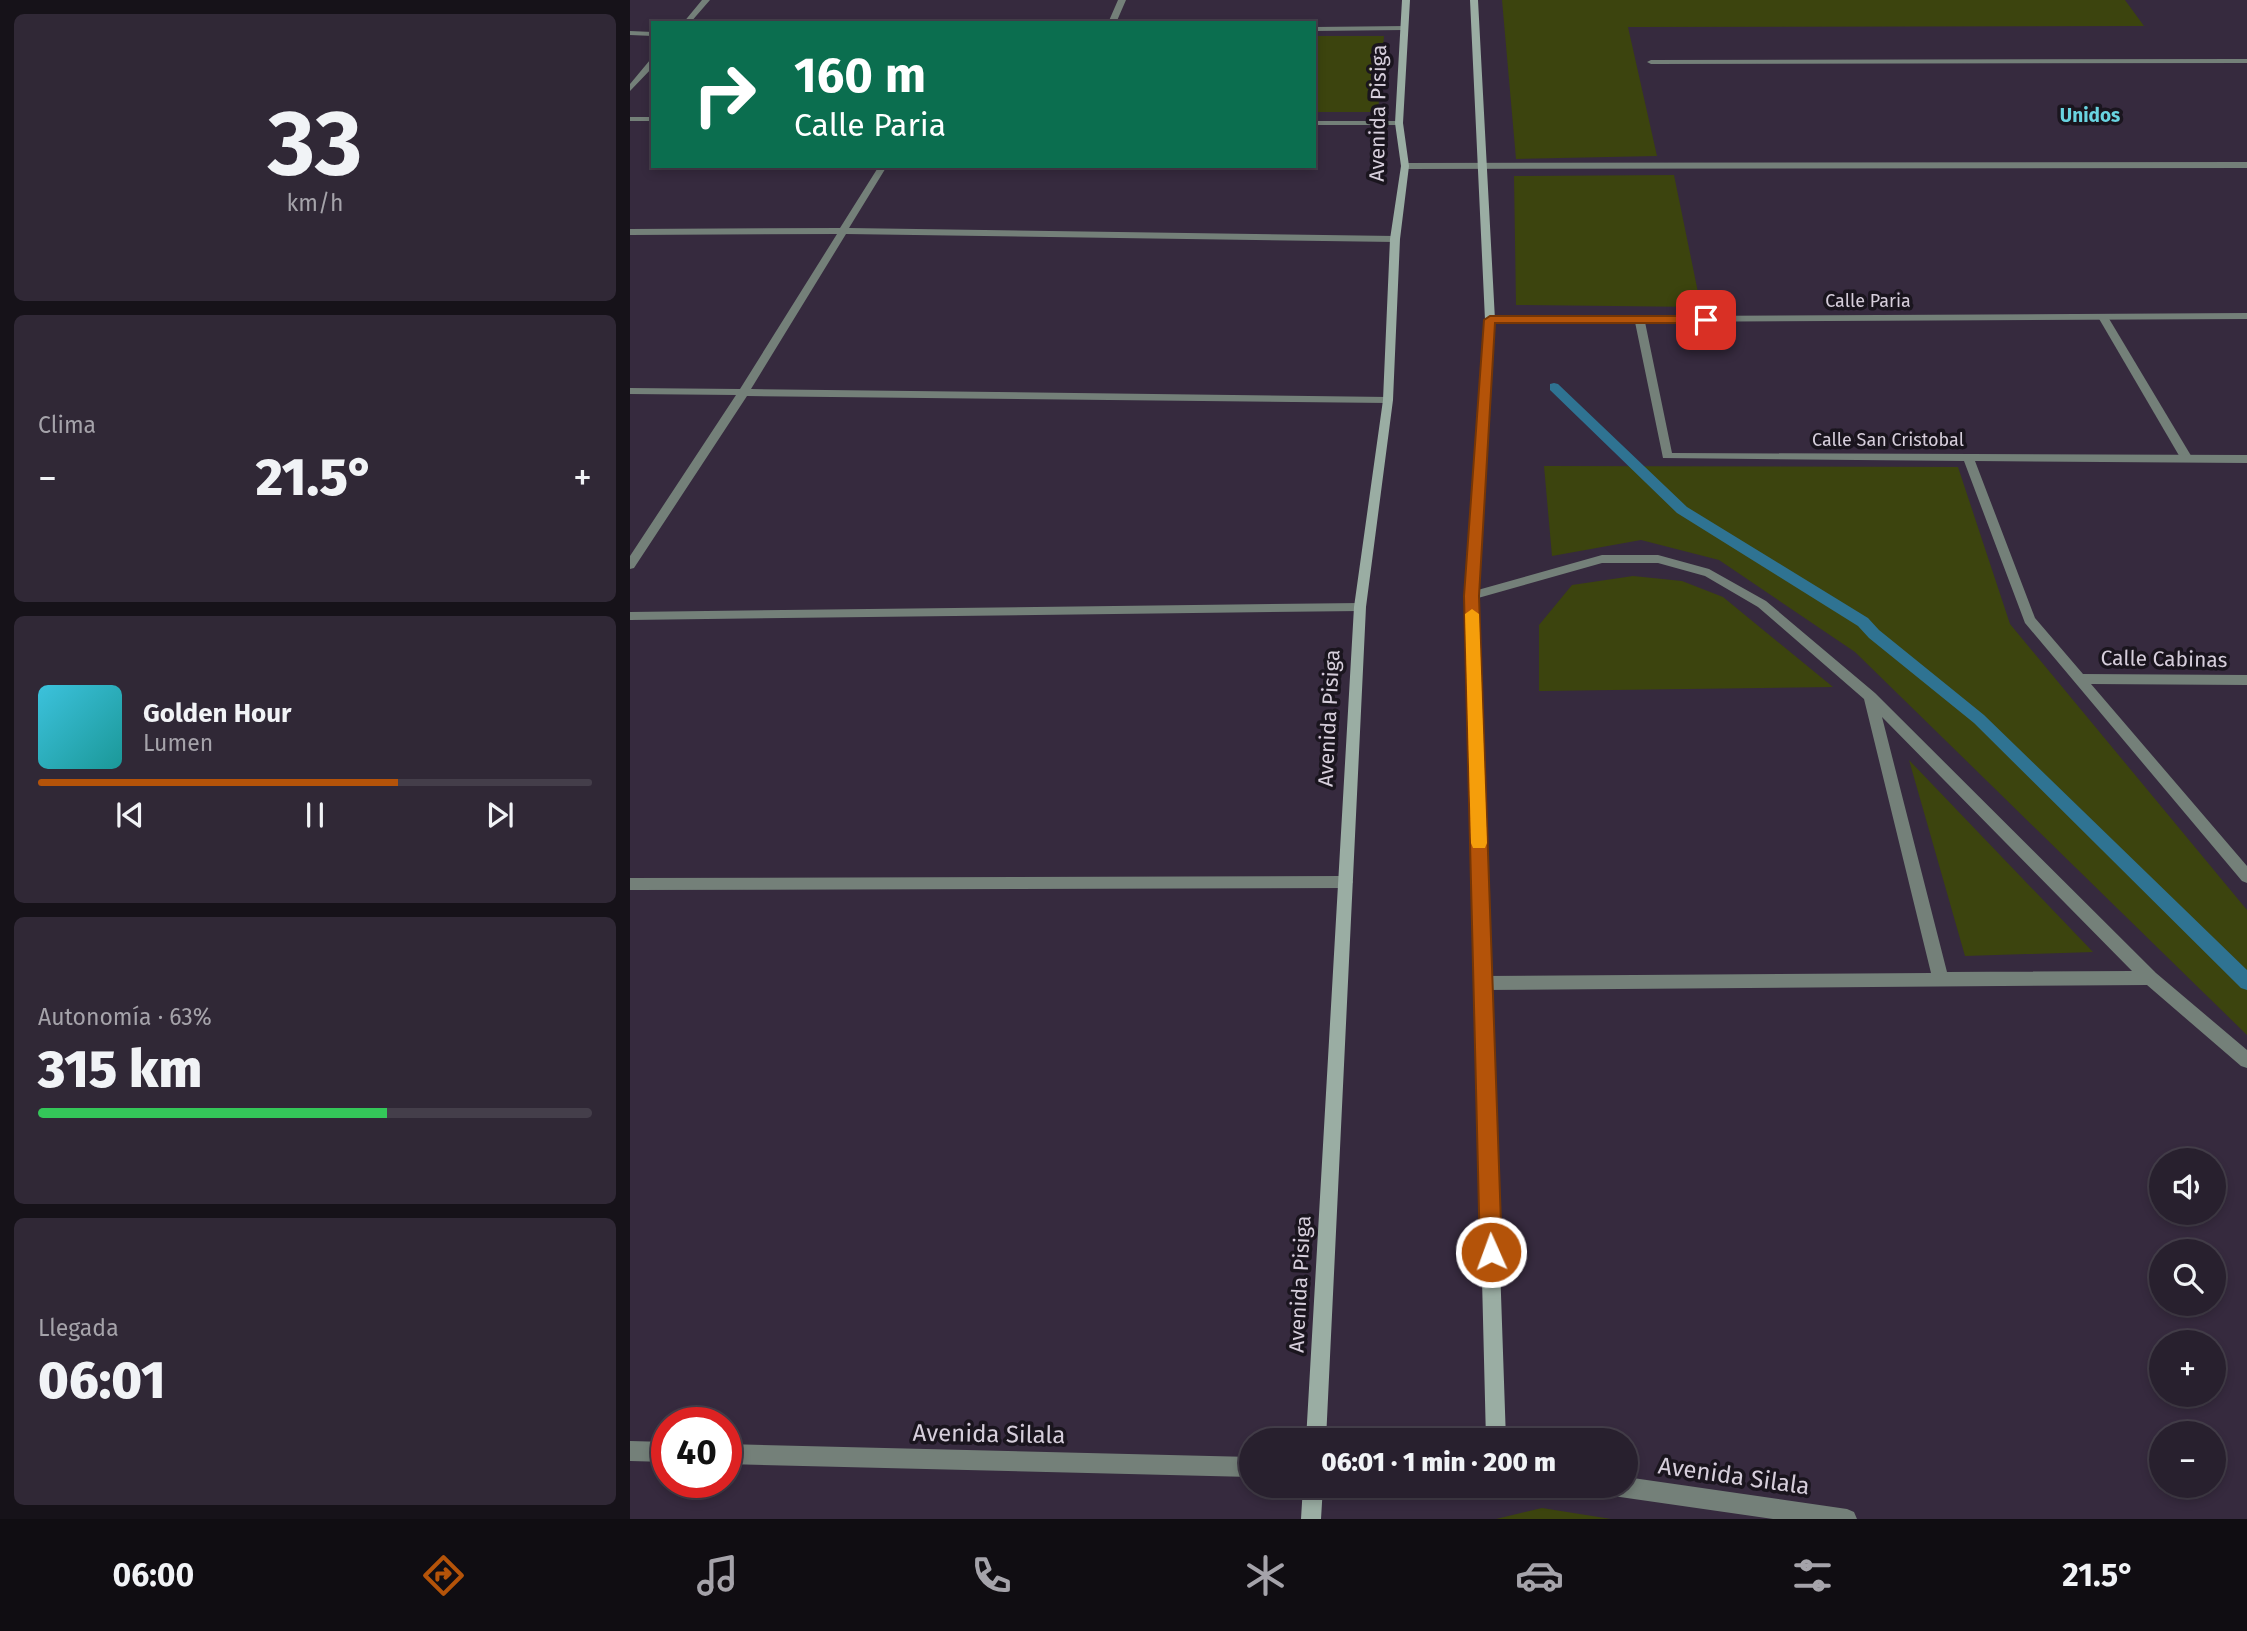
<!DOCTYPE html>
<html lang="es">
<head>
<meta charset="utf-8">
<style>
	:root { --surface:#28202e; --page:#302836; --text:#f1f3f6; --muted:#a5a3aa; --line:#443e4a; --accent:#b45309 }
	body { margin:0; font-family:"Fira Sans",sans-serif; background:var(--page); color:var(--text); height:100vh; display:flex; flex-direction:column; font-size:26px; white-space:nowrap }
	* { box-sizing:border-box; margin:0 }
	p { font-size:23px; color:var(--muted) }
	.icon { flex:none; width:38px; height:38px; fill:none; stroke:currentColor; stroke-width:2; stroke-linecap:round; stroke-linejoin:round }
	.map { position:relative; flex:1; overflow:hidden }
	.drawer { display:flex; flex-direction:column; gap:14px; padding:14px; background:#161219; width:630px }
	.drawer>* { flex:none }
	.top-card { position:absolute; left:21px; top:21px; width:665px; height:147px; border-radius:0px; box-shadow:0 4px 10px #0003,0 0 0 2px var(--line); background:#0b6e4f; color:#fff; overflow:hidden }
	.tools { position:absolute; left:1519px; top:1148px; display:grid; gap:14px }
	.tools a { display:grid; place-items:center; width:77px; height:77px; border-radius:50%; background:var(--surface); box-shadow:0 4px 10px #0003,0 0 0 2px var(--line); font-size:35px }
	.speed { position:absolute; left:21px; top:1407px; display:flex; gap:14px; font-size:35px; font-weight:700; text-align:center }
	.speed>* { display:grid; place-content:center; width:91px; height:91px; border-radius:50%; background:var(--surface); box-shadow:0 4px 10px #0003,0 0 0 2px var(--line); line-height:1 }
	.speed .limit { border:10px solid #d22; background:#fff; color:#111 }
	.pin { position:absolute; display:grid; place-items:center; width:60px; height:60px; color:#fff; margin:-30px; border-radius:14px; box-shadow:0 4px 10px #0006 }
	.me { position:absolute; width:77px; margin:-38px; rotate:358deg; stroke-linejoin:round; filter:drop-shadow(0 0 5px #0008) }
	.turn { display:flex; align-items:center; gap:24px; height:147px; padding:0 28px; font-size:32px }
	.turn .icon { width:91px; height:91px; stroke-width:2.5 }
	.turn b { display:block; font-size:49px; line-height:60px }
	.big { font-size:52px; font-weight:800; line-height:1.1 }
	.drawer .tile { flex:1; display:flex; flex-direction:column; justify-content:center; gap:10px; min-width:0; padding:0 24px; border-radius:10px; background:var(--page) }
	.drawer .dial { align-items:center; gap:0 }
	.dial b { font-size:91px; line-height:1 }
	.song { display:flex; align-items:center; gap:21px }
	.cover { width:84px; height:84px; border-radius:10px; background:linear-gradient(135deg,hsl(190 70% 55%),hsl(180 70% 35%)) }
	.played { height:7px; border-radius:4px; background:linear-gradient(90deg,var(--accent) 65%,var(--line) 65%) }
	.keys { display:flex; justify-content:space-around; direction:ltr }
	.heat { display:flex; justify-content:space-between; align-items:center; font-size:38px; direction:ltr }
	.charge { height:10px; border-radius:5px; background:linear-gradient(90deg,#34c759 63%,var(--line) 0) }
	.trip { position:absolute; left:609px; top:1428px; width:399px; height:70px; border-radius:35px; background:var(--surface); box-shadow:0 4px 10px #0003,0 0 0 2px var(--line); font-weight:800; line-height:70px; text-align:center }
	.menu { display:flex; height:112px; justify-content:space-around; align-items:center; background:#100d12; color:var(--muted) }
	.menu .icon { width:49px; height:49px }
	.menu .selected { color:var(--accent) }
	.menu b { font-size:32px; color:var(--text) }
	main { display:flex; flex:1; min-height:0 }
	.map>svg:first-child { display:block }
</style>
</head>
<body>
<main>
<section class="drawer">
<div class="tile dial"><b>33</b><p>km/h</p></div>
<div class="tile"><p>Clima</p>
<div class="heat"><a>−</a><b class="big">21.5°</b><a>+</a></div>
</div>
<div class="tile">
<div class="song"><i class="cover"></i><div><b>Golden Hour</b><p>Lumen</p></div></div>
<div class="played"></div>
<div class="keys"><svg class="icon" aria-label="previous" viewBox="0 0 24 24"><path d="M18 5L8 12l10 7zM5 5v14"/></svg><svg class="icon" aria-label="pause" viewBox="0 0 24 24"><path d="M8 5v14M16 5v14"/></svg><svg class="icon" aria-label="next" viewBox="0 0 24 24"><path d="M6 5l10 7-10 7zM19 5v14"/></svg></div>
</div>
<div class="tile"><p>Autonomía · 63%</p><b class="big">315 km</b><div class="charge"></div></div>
<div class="tile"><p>Llegada</p><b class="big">06:01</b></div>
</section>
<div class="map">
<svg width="1617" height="1519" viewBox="0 0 1617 1519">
	<rect width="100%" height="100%" fill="#362a3e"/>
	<!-- green -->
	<path fill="#3c440e" d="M872,0h623l19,26 -516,1 29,129 -141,3z
		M684,36h70l-6,76h-64z
		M1044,175l27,132 -185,-2 -2,-129z
		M914,466l414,1 52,157 237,286v125l-392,-383 -136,-92 -78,-20 -89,16z
		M1003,576l49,5 41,16 110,90 -294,4v-66l33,-40z
		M1279,760l184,192 -128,4z
		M912,1508l69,11h-115z"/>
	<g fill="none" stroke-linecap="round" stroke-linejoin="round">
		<!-- stream -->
		<path fill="#2f7392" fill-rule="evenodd" d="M924,383l4,1 129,123 181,111 11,12 105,85 263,255v20l-6,-2 -267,-265 -105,-85 -11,-12 -181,-113 -127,-123v-6z"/>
		<!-- lane -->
		<path fill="#748079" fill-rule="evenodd" d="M1473,314l5,3 85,142 -2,2h-8l-2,-2 -83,-142z"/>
		<!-- street -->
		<path fill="#748079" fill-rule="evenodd" d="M72,0h8l-20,23h-7z
			M488,0h8l-10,23h-8z
			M777,26v4h-3l-90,1v-4z
			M0,31l23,1v4l-23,-1z
			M1617,59v4l-596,1 -4,-2 4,-2z
			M20,60h3v7l-23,24v-7z
			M0,117h23v4h-23z
			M684,121h85l4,2 -4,2h-85z
			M1617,162v6l-842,1 -4,-3 4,-3z
			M249,166h8l-38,62 546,8 5,3 -5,3 -549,-8 -95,155 637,8 5,3 -5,3 -641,-7 -113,172 -4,1v-13l106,-161 -106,-1v-6l110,1 97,-155 -207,1v-6l210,-1z
			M1617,313v6l-602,3 27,131 575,2v8l-272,-2 60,157 48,56 164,1v10l-156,-1 156,182v17l-5,-2 -217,-258 -61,-162 -301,-3 -28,-136 -145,1 -5,-3 5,-3z
			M972,555h56l51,14 57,32 109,92 281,280 91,77v18l-6,-2 -94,-81 -664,5 -6,-2 -2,-5 2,-5 6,-2 448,-3 -67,-274 -106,-92 -53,-31 -47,-13h-56l-131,37 -6,-4 2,-3zM1252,717l250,254 -185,1z
			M730,603l6,4 -6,4 -730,9v-8z
			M715,876l5,2 3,4 -3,4 -5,2 -715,2v-12z
			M0,1441l37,1v20l-37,-1z
			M96,1444l525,13v20l-525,-13z
			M996,1477l221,32 7,3 3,7h-84l-160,-23 -7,-3 -3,-7h23z"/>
		<!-- secondary -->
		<path fill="#9aada3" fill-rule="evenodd" d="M772,0h8l-7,123 6,43 -9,73 -7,161 -27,207 -40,833h-20l48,-833 29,-207 7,-161 11,-73 -6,-43z
			M840,0h8l17,320 -18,276 29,844h-20l-21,-844 20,-276z
			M673,1486h20l-2,33h-20z"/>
	</g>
	<!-- route -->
	<path fill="#b45309" stroke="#753606" stroke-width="2" d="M860,316h216l5,4 -5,3h-211l-16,273 23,656 -4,7 -7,3 -7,-3 -4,-7 -16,-656 20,-276z"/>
	<!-- slow -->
	<path fill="#f59e0b" d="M842,609l7,5 8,229 -2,5h-12l-2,-5 -6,-229z"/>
	<g text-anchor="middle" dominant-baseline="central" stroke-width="7" stroke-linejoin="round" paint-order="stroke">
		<!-- far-street labels -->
		<g font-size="18" fill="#d6cedb" stroke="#1a151e">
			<text x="1238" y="301">Calle Paria</text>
			<text x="1258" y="440">Calle San Cristobal</text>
		</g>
		<!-- far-neighbourhood labels -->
		<g font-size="19" font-weight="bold" fill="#69d4e1" stroke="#1a151e">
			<text x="1460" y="115">Unidos</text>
		</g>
		<!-- street labels -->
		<g font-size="21" fill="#d6cedb" stroke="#1a151e">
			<text transform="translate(748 113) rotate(-89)">Avenida Pisiga</text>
			<text transform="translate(1534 659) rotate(1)">Calle Cabinas</text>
			<text transform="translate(699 718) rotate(-87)">Avenida Pisiga</text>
			<text transform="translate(670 1284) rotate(-87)">Avenida Pisiga</text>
		</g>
		<!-- near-street labels -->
		<g font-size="24" fill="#d6cedb" stroke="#1a151e">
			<text transform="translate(359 1434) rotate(1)">Avenida Silala</text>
			<text transform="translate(1104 1476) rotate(8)">Avenida Silala</text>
		</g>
	</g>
</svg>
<div class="tools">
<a><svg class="icon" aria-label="sound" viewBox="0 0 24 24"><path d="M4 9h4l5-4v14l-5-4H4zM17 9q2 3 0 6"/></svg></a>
<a><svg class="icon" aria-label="search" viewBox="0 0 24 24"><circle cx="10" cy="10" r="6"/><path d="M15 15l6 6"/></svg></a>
<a>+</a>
<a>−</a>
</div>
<div class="speed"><div class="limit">40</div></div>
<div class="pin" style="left:1076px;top:320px;background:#d93025"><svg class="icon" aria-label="arrive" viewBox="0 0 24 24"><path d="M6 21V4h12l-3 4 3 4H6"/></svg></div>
<svg class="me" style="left:861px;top:1252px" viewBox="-20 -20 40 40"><circle r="17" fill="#b45309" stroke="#fff" stroke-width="3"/><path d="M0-11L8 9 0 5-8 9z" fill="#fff"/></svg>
<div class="trip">06:01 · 1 min · 200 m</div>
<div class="top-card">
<div class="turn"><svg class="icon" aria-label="right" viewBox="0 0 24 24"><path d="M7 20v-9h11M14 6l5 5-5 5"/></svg><div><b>160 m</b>Calle Paria</div></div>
</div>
</div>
</main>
<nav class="menu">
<b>06:00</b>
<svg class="icon selected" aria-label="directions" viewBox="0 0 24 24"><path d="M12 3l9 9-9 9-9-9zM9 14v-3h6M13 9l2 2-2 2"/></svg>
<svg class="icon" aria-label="music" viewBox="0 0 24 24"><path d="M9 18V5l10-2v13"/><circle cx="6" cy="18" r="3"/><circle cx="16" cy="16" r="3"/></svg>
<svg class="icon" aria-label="phone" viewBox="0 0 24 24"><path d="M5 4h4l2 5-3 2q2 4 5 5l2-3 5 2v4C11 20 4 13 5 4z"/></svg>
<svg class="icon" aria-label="climate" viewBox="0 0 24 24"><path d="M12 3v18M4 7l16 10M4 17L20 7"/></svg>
<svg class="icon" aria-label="car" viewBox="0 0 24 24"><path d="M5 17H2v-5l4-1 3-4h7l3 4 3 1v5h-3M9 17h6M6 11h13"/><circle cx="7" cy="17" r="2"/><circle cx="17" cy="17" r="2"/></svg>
<svg class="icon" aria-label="filters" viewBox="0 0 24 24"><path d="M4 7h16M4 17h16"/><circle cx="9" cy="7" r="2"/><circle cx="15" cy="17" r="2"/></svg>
<b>21.5°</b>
</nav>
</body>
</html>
